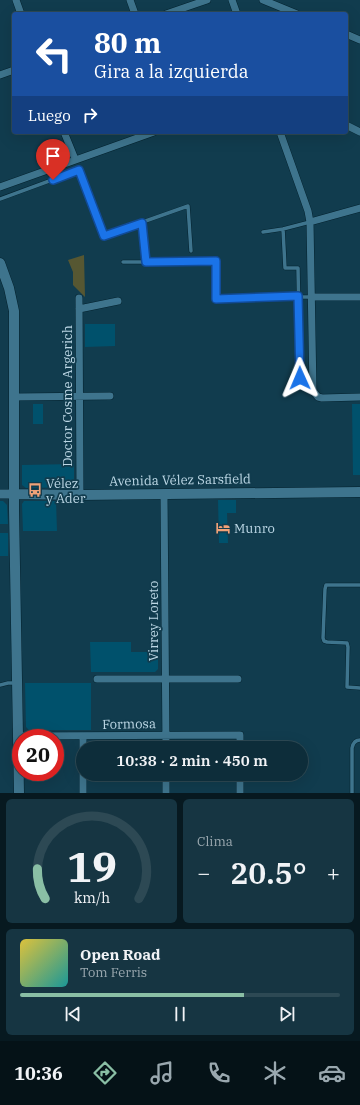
<!DOCTYPE html>
<html lang="es">
<head>
<meta charset="utf-8">
<style>
	:root { --surface:#0d2d3a; --page:#163542; --text:#f1f3f6; --muted:#9aa8af; --line:#2d4954; --accent:#8abfa5 }
	body { margin:0; font-family:"IBM Plex Serif",serif; background:var(--page); color:var(--text); height:100vh; display:flex; flex-direction:column; font-size:15px; white-space:nowrap }
	* { box-sizing:border-box; margin:0 }
	p { font-size:13px; color:var(--muted) }
	.icon { flex:none; width:22px; height:22px; fill:none; stroke:currentColor; stroke-width:2; stroke-linecap:round; stroke-linejoin:round }
	.map { position:relative; height:793px; overflow:hidden }
	.side { display:flex; flex-direction:column; gap:6px; padding:6px; background:#071920; flex:1 }
	.side>* { flex:none }
	.top-card { position:absolute; left:12px; top:12px; width:336px; height:122px; border-radius:4px; box-shadow:0 4px 16px #0002,0 0 0 1px var(--line); background:#1a4fa0; color:#fff; overflow:hidden }
	.speed { position:absolute; left:12px; top:729px; display:flex; gap:8px; font-size:20px; font-weight:700; text-align:center }
	.speed>* { display:grid; place-content:center; width:52px; height:52px; border-radius:50%; background:var(--surface); box-shadow:0 4px 16px #0002,0 0 0 1px var(--line); line-height:1 }
	.speed .limit { border:6px solid #d22; background:#fff; color:#111 }
	.pin { position:absolute; display:grid; place-items:center; width:34px; height:34px; color:#fff; margin:-41px -17px; border-radius:50% 50% 50% 0; rotate:-45deg; box-shadow:0 0 4px #0007 }
	.pin .icon { rotate:45deg }
	.me { position:absolute; width:44px; margin:-22px; rotate:359deg; stroke-linejoin:round; filter:drop-shadow(0 0 3px #0008) }
	.turn { display:flex; align-items:center; gap:14px; height:84px; padding:0 16px; font-size:18px }
	.turn .icon { width:52px; height:52px; stroke-width:2.5 }
	.turn b { display:block; font-size:28px; line-height:34px }
	.then { display:flex; align-items:center; height:38px; padding:0 16px; background:#0003; gap:8px; font-size:15px }
	.big { font-size:30px; font-weight:600; line-height:1.1 }
	.side .tile { flex:1; display:flex; flex-direction:column; justify-content:center; gap:6px; min-width:0; padding:0 14px; border-radius:6px; background:var(--page) }
	.side .dial { align-items:center; gap:0 }
	.dial svg { height:104px; overflow:visible; fill:none; stroke:var(--line); stroke-width:7; stroke-linecap:round; text-anchor:middle }
	.dial text { fill:var(--text); stroke:none }
	.song { display:flex; align-items:center; gap:12px }
	.cover { width:48px; height:48px; border-radius:6px; background:linear-gradient(135deg,hsl(50 70% 55%),hsl(180 70% 35%)) }
	.played { height:4px; border-radius:2px; background:linear-gradient(90deg,var(--accent) 70%,var(--line) 70%) }
	.keys { display:flex; justify-content:space-around; direction:ltr }
	.heat { display:flex; justify-content:space-between; align-items:center; font-size:22px; direction:ltr }
	.side .tiles { flex:1; display:grid; gap:6px; grid-template-columns:1fr 1fr }
	.tile:last-child { grid-column:span 2 }
	.trip { position:absolute; left:76px; top:741px; width:232px; height:40px; border-radius:20px; background:var(--surface); box-shadow:0 4px 16px #0002,0 0 0 1px var(--line); font-weight:600; line-height:40px; text-align:center }
	.dock { display:flex; height:64px; justify-content:space-around; align-items:center; background:#051217; color:var(--muted) }
	.dock .icon { width:28px; height:28px }
	.dock .active { color:var(--accent) }
	.dock b { font-size:18px; color:var(--text) }
	.map>svg:first-child { display:block }
</style>
</head>
<body>
<div class="map">
<svg width="360" height="793" viewBox="0 0 360 793">
	<rect width="100%" height="100%" fill="#113c4e"/>
	<!-- green -->
	<path fill="#565732" d="M84,255l1,42 -12,-12v-13l-5,-12z"/>
	<!-- building -->
	<path fill="#00516c" d="M85,324h30v22l-30,1z
		M33,404h10v20h-10z
		M352,404h8v71h-7z
		M74,464v23l-48,1 -4,-3v-20z
		M218,500h18v13h-9l1,30h-9z
		M0,501h3l4,4 1,19h-8z
		M24,501h32l1,30h-34l-1,-27z
		M0,533h8v23h-8z
		M90,642h41v10h27v17l-3,3h-64z
		M25,683h66v47h-62l-3,-3z"/>
	<g fill="none" stroke-linecap="round" stroke-linejoin="round">
		<defs>
			<path id="service" d="M0,199l79,-29 24,66 85,-30 3,45
				M142,223l4,39
				M283,229l2,39h13l2,110h12
				M263,232l20,-3 27,-7
				M123,262l93,-1v38l82,-2h13
				M360,585h-34l-1,4 -2,49 1,3 3,1 20,1 1,4 -1,40 13,1
				M0,685l8,-2h8
				M352,793v-45c1,-5 3,-8 8,-8"/>
			<path id="minor" d="M16,0l5,14
				M130,0l5,14
				M232,0l5,14
				M263,0l34,14
				M166,14l41,-14
				M346,34l14,6
				M0,75l14,-5
				M346,125l14,7
				M64,132l11,27
				M280,132l28,79 2,11 3,169 5,6 4,1 38,-1
				M0,187l154,-55
				M310,222l50,-14
				M311,297h49
				M79,298l1,197
				M79,309l39,-8
				M14,397l96,-1
				M164,493l2,255
				M97,679h141
				M18,736l222,-1v13
				M83,737v32
				M83,774v19
				M166,774v19
				M240,793v-19"/>
			<path id="tertiary" d="M0,494h14"/>
			<path id="secondary" d="M0,263l9,25 5,23v199l5,283
				M14,494l66,1 280,-3"/>
		</defs>
		<!-- service casing -->
		<use href="#service" stroke="#04222e" stroke-width="4.5"/>
		<!-- minor casing -->
		<use href="#minor" stroke="#04222e" stroke-width="8"/>
		<!-- tertiary casing -->
		<use href="#tertiary" stroke="#04222e" stroke-width="10"/>
		<!-- secondary casing -->
		<use href="#secondary" stroke="#04222e" stroke-width="11"/>
		<!-- service -->
		<use href="#service" stroke="#3e748d" stroke-width="3.5"/>
		<!-- minor -->
		<use href="#minor" stroke="#3e748d" stroke-width="7"/>
		<!-- tertiary -->
		<use href="#tertiary" stroke="#3e748d" stroke-width="9"/>
		<!-- secondary -->
		<use href="#secondary" stroke="#3e748d" stroke-width="10"/>
	</g>
	<g fill="none" stroke-linecap="round" stroke-linejoin="round">
		<defs>
			<path id="route" d="M53,180l26,-10 25,66 38,-13 4,39 70,-1v38l82,-3 2,82"/>
		</defs>
		<!-- route casing -->
		<use href="#route" stroke="#114b97" stroke-width="10"/>
		<!-- route -->
		<use href="#route" stroke="#1a73e8" stroke-width="7"/>
	</g>
	<!-- icons -->
	<defs>
		<symbol id="bus-bare" viewBox="-9 -9 18 18"><path d="M-5-6H5V4H4V6H2V4H-2V6H-4V4H-5ZM-3.5-4V0h7V-4ZM-3.5 1.2v1.5H-2V1.2ZM2 1.2v1.5H3.5V1.2Z" fill="#f0a278" stroke="#113c4e" stroke-width="2.5" paint-order="stroke"/></symbol>
		<symbol id="hotel-bare" viewBox="-9 -9 18 18"><path d="M-6-4.5h1.5V1H6V5H4.5V3h-9V5H-6ZM-4 0a1.8 1.8 0 1 1 3.6 0ZM.5 0V-2.5h3Q6-2.5 6 0Z" fill="#f0a278" stroke="#113c4e" stroke-width="2.5" paint-order="stroke"/></symbol>
	</defs>
	<g fill-rule="evenodd">
		<use href="#bus-bare" x="25" y="480" width="20" height="20"/>
		<use href="#hotel-bare" x="213" y="518" width="20" height="20"/>
	</g>
	<g text-anchor="middle" dominant-baseline="central" stroke-width="3.5" stroke-linejoin="round" paint-order="stroke">
		<!-- street labels -->
		<g font-size="13" fill="#bcd7e5" stroke="#113c4e">
			<text transform="translate(67 396) rotate(-90)">Doctor Cosme Argerich</text>
			<text transform="translate(180 480) rotate(-1)">Avenida Vélez Sarsfield</text>
			<text transform="translate(153 621) rotate(-90)">Virrey Loreto</text>
			<text transform="translate(129 724) rotate(-1)">Formosa</text>
		</g>
		<!-- poi labels -->
		<g font-size="13" fill="#bcd7e5" stroke="#113c4e" text-anchor="start">
			<text x="46" y="483">Vélez<tspan x="46" dy="15">y Ader</tspan></text>
			<text x="234" y="528">Munro</text>
		</g>
	</g>
</svg>
<div class="speed"><div class="limit">20</div></div>
<div class="pin" style="left:53px;top:180px;background:#d93025"><svg class="icon" aria-label="arrive" viewBox="0 0 24 24"><path d="M6 21V4h12l-3 4 3 4H6"/></svg></div>
<svg class="me" style="left:300px;top:378px" viewBox="-20 -20 40 40"><path d="M0-17L14 15 0 8-14 15z" fill="#1a73e8" stroke="#fff" stroke-width="4"/></svg>
<div class="trip">10:38 · 2 min · 450 m</div>
<div class="top-card">
<div class="turn"><svg class="icon" aria-label="left" viewBox="0 0 24 24"><path d="M17 20v-9H6M10 6l-5 5 5 5"/></svg><div><b>80 m</b>Gira a la izquierda</div></div>
<div class="then">Luego<svg class="icon" aria-label="right" viewBox="0 0 24 24"><path d="M7 20v-9h11M14 6l5 5-5 5"/></svg></div>
</div>
</div>
<section class="side">
<div class="tiles">
<div class="tile dial"><svg viewBox="0 0 100 80">
<path d="M14 69A42 42 0 1 1 86 69"/>
<path d="M14 69A42 42 0 0 1 8 46" stroke="#8abfa5"/>
<text x="50" y="56" font-size="32" font-weight="700">19</text>
<text x="50" y="72" font-size="11">km/h</text>
</svg></div>
<div class="tile"><p>Clima</p>
<div class="heat"><a>−</a><b class="big">20.5°</b><a>+</a></div>
</div>
<div class="tile">
<div class="song"><i class="cover"></i><div><b>Open Road</b><p>Tom Ferris</p></div></div>
<div class="played"></div>
<div class="keys"><svg class="icon" aria-label="previous" viewBox="0 0 24 24"><path d="M18 5L8 12l10 7zM5 5v14"/></svg><svg class="icon" aria-label="pause" viewBox="0 0 24 24"><path d="M8 5v14M16 5v14"/></svg><svg class="icon" aria-label="next" viewBox="0 0 24 24"><path d="M6 5l10 7-10 7zM19 5v14"/></svg></div>
</div>
</div>
</section>
<nav class="dock">
<b>10:36</b>
<svg class="icon active" aria-label="directions" viewBox="0 0 24 24"><path d="M12 3l9 9-9 9-9-9zM9 14v-3h6M13 9l2 2-2 2"/></svg>
<svg class="icon" aria-label="music" viewBox="0 0 24 24"><path d="M9 18V5l10-2v13"/><circle cx="6" cy="18" r="3"/><circle cx="16" cy="16" r="3"/></svg>
<svg class="icon" aria-label="phone" viewBox="0 0 24 24"><path d="M5 4h4l2 5-3 2q2 4 5 5l2-3 5 2v4C11 20 4 13 5 4z"/></svg>
<svg class="icon" aria-label="climate" viewBox="0 0 24 24"><path d="M12 3v18M4 7l16 10M4 17L20 7"/></svg>
<svg class="icon" aria-label="car" viewBox="0 0 24 24"><path d="M5 17H2v-5l4-1 3-4h7l3 4 3 1v5h-3M9 17h6M6 11h13"/><circle cx="7" cy="17" r="2"/><circle cx="17" cy="17" r="2"/></svg>
</nav>
</body>
</html>
